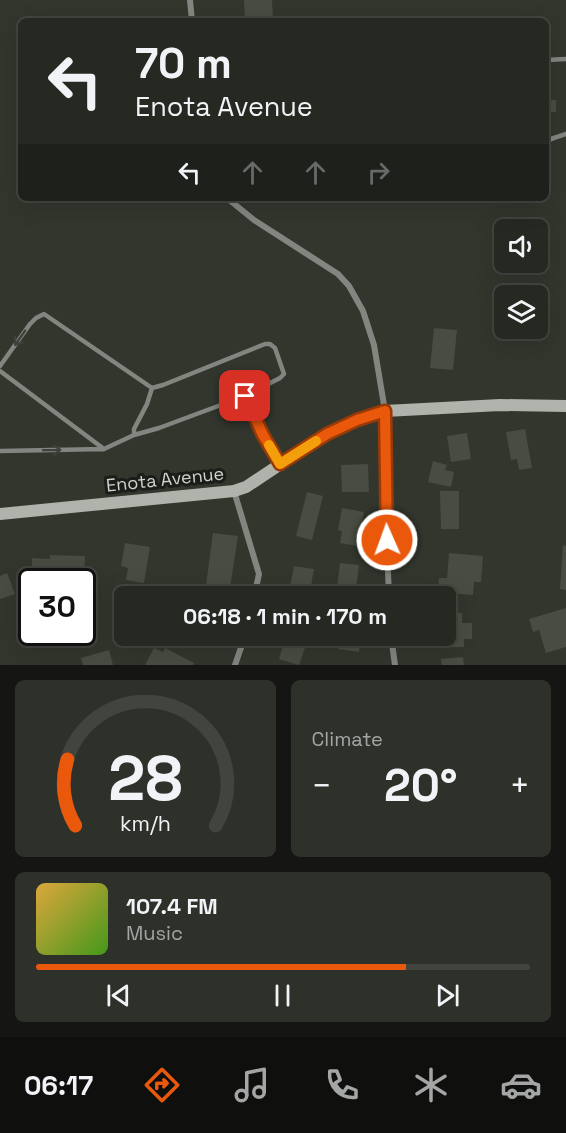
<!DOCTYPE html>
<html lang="en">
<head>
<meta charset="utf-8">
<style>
	:root { --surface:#262822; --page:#2e302a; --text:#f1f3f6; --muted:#a4a6a5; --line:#424440; --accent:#ea580c }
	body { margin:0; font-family:"Space Grotesk",sans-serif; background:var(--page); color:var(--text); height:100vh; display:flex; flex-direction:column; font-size:22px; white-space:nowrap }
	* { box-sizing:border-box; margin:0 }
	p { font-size:20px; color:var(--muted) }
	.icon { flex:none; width:33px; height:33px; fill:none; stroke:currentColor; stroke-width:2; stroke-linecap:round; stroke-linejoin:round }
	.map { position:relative; height:665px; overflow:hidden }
	.drawer { display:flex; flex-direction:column; gap:15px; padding:15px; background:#151613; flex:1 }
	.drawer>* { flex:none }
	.guide { position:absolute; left:18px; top:18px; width:531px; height:183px; border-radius:9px; box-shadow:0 6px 24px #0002,0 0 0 2px var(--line); background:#262822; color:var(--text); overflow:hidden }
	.controls { position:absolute; left:494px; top:219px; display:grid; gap:12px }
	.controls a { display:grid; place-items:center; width:54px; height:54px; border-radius:9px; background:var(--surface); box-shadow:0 6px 24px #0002,0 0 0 2px var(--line); font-size:30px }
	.speed { position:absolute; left:18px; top:568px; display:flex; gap:12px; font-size:30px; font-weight:700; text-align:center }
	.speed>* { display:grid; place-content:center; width:78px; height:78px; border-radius:50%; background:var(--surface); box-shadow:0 6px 24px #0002,0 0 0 2px var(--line); line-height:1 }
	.speed .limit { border:3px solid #111; border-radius:9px; background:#fff; color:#111 }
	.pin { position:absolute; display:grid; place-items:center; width:51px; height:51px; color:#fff; margin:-26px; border-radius:12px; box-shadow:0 3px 9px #0006 }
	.me { position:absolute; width:66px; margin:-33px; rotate:358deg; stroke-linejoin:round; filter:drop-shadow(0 0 4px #0008) }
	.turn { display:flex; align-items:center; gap:21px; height:126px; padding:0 18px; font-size:27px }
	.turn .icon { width:78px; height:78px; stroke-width:2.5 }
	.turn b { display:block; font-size:42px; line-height:51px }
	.lanes { display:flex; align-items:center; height:57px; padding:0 18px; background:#0003; justify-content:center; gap:30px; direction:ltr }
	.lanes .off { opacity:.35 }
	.big { font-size:45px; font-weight:700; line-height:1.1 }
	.drawer .card { flex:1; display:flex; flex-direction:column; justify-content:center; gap:9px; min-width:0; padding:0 21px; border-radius:9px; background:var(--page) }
	.drawer .dial { align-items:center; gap:0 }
	.dial svg { height:156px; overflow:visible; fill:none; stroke:var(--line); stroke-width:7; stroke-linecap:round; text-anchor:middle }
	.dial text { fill:var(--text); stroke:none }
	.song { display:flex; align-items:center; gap:18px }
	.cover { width:72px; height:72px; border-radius:9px; background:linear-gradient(135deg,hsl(40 70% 55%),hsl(100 70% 35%)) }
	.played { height:6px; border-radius:3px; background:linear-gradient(90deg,var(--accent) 75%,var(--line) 75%) }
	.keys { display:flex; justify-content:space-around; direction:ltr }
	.heat { display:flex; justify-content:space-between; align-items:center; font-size:33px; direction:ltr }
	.drawer .tiles { flex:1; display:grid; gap:15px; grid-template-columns:1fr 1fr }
	.card:last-child { grid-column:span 2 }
	.trip { position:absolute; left:114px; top:586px; width:342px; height:60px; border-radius:9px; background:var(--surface); box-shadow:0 6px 24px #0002,0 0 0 2px var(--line); font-weight:700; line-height:60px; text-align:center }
	.tab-bar { display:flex; height:96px; justify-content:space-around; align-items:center; background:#0f100e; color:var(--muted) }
	.tab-bar .icon { width:42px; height:42px }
	.tab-bar .on { color:var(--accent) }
	.tab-bar b { font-size:27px; color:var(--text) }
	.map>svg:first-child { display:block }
</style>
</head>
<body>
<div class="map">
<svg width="566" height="665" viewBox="0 0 566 665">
	<rect width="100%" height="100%" fill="#32362d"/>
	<!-- building -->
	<path fill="#484c42" d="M244,0h28l1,21h-28z
		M546,85h3v11h2v4h5v12h-5v7h-2l-1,8h-2z
		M434,328l23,2 -4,40 -23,-2z
		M525,429l7,39 -13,2 -2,-11 -6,1 -5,-28z
		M467,433l4,26 -20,3 -4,-26z
		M433,461l14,4 -2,5 9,2 -3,15 -23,-5z
		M368,464l1,28h-27l-1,-27z
		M440,491h19v38h-18z
		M307,492l16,4 -11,44 -16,-4z
		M342,508l22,4 -7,34 -17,-3 2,-12 -4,-1z
		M213,533l25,3 -8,52 -24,-3z
		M125,543l25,4 -6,36 -18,-3 2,-12 -7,-2z
		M563,545l3,1v44l-6,-1z
		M449,553l34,3 -2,26h-7l-1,13 -35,-3 1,-14h8z
		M50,555l35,1 -1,21h-14v5h-13v-3l-25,-1v-20l18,1z
		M340,563l19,2 -4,32h-19z
		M294,566l20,3 -5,28h-21z
		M7,573l8,21 -15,5v-23z
		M566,608v39l-20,6 -7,-23 -6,2 -4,-13z
		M446,612l16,1v10h10v16h-8v8h-26l1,-11h7z
		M286,636h23l-10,29 -20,-6z
		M340,636h22l-3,16 -21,-3z
		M154,648l9,4 2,-4 29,15 -1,2h-48z
		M109,650l4,15h-30l-2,-7z
		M463,657l1,8h-22l-1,-6z"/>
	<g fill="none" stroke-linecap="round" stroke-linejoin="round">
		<!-- lane -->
		<path stroke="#838580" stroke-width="4.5" d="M546,60l20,-1
			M546,143l5,-4 15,-5
			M0,366l30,-42 6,-6 8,-4 108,74 11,-3 102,-41h5l5,4 9,26 -4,4 -35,18 18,39 17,29
			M0,371l104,78
			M134,435v-6l13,-25 5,-16
			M0,451l104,-2 30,-14 25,-7 86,-32"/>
		<!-- street -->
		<path stroke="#838580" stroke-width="6" d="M190,0l2,21
			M227,198l27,22 84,54 11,12 14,25 11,34 11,66 1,110 3,76
			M234,491l25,83 -5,23
			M391,636l4,29
			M235,665l10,-29"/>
		<!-- secondary -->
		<path stroke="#afb3ab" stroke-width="12" d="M0,514l234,-23 12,-4 51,-34 30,-19 30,-14 28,-9 115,-6 66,1"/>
	</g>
	<!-- one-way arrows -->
	<defs><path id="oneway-shaft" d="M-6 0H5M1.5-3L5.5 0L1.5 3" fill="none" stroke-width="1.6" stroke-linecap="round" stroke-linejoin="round" transform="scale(1.5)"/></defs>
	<g stroke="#3f413d">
		<use href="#oneway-shaft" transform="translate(20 338) rotate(125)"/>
		<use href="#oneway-shaft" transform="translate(52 450) rotate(-1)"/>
	</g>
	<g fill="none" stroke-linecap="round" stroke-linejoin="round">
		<defs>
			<path id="route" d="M245,396l18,39 17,29 47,-30 30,-14 28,-9 2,129"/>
		</defs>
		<!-- route casing -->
		<use href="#route" stroke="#983908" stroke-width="15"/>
		<!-- route -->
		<use href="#route" stroke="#ea580c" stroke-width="10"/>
		<!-- slow -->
		<path stroke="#f59e0b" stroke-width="10" d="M269,445l11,19 36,-23"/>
	</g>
	<g text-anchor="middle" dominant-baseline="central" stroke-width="6" stroke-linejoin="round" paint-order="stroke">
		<!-- street labels -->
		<g font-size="18" fill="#d1d3ce" stroke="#1b1d19">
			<text transform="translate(165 479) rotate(-6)">Enota Avenue</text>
		</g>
	</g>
</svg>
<div class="controls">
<a><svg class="icon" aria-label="sound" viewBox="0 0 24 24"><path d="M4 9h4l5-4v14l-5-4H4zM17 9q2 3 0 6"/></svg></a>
<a><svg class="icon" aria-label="layers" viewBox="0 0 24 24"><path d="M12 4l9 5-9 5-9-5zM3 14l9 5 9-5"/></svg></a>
</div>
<div class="speed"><div class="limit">30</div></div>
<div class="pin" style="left:245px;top:396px;background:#d93025"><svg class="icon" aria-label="arrive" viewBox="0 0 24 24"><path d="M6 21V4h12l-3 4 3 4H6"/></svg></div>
<svg class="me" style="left:387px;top:540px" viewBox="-20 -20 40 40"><circle r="17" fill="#ea580c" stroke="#fff" stroke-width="3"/><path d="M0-11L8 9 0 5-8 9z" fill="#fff"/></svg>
<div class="trip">06:18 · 1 min · 170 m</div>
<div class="guide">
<div class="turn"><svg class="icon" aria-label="left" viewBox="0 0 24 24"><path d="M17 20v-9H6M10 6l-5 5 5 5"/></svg><div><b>70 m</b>Enota Avenue</div></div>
<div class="lanes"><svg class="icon" aria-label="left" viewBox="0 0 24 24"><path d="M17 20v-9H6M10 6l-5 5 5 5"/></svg><svg class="icon off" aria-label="ahead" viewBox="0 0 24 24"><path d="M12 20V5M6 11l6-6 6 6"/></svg><svg class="icon off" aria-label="ahead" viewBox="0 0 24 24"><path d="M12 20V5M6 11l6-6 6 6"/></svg><svg class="icon off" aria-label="right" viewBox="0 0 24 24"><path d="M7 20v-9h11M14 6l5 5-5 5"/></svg></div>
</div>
</div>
<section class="drawer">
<div class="tiles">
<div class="card dial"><svg viewBox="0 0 100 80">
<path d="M14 69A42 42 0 1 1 86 69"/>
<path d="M14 69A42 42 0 0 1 10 35" stroke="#ea580c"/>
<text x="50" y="56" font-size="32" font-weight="700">28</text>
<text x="50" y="72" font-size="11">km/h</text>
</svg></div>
<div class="card"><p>Climate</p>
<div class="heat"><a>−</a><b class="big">20°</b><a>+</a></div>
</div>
<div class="card">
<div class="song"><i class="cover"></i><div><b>107.4 FM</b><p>Music</p></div></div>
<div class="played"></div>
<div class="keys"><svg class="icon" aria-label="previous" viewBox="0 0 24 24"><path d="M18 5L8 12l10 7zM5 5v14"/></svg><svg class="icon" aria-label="pause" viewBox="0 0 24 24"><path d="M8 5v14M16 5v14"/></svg><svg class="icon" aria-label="next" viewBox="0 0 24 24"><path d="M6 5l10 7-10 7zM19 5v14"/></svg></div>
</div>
</div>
</section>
<nav class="tab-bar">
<b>06:17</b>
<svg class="icon on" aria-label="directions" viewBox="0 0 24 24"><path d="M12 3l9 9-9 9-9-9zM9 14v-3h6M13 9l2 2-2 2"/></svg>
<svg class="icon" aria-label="music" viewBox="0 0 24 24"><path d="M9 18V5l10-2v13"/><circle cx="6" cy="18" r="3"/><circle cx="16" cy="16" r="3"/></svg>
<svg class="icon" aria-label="phone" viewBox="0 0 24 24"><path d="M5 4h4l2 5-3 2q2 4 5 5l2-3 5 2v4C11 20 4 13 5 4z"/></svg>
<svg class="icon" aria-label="climate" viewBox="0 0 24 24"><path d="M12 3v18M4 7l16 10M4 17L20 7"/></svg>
<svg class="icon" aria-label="car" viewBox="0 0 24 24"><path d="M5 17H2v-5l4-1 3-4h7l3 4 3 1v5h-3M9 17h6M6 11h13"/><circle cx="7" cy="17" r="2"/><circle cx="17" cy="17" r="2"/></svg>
</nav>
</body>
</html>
